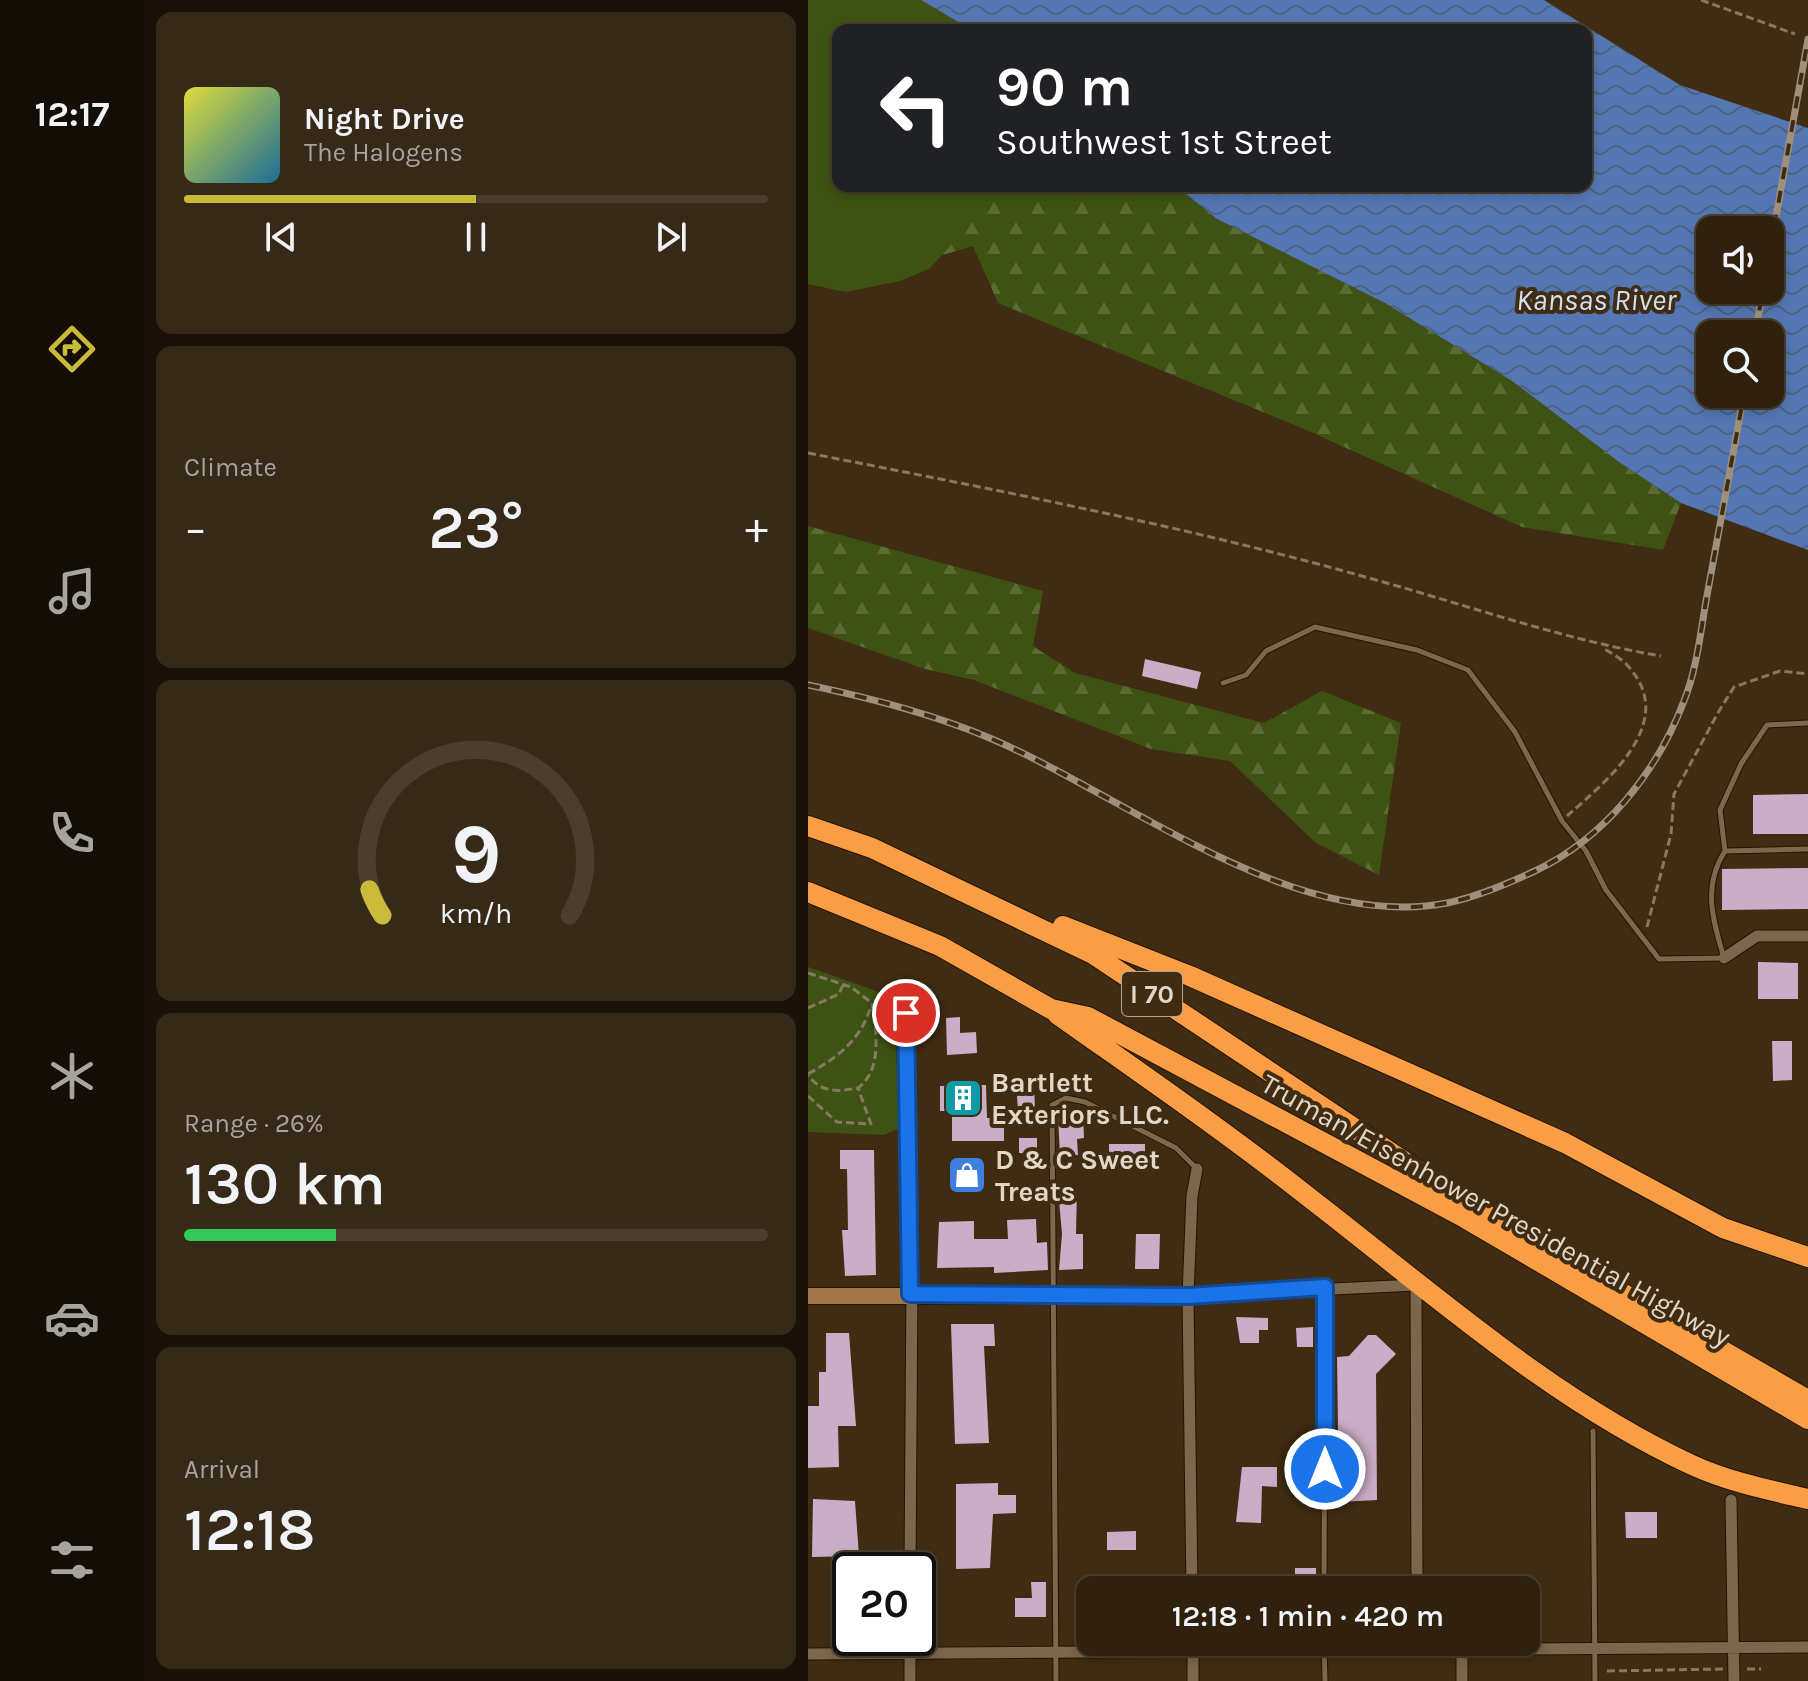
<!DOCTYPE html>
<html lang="en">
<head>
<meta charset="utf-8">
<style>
	:root { --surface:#2f210e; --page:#372917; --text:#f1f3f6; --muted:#a7a39e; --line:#4a3e2e; --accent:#c9ba3a }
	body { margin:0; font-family:Karla,sans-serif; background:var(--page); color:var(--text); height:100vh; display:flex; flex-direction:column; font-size:30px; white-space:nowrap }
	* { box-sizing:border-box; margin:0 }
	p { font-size:26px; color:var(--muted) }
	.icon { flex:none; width:44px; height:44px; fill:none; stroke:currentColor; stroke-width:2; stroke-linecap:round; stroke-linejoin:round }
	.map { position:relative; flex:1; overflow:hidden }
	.sheet { display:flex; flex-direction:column; gap:12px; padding:12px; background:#1a1208; width:664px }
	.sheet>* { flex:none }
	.hud { position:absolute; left:24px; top:24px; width:760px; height:168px; border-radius:16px; box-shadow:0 4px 12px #0003,0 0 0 2px var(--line); background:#202124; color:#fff; overflow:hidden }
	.controls { position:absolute; left:888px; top:216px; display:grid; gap:16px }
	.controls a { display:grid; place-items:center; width:88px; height:88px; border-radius:16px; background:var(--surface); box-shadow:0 4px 12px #0003,0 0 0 2px var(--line); font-size:40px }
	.speed { position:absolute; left:24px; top:1552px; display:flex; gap:16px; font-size:40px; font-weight:700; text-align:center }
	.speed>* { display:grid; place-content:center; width:104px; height:104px; border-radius:50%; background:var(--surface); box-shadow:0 4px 12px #0003,0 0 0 2px var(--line); line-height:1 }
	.speed .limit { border:4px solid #111; border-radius:12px; background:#fff; color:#111 }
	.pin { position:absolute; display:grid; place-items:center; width:68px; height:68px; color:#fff; margin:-34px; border:4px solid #fff; border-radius:50%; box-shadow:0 2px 8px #0007 }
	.me { position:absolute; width:88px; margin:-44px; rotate:0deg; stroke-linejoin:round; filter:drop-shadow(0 0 6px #0008) }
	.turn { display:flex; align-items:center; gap:28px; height:168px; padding:0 32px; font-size:36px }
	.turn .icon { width:104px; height:104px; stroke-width:2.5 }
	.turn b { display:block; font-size:56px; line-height:68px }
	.big { font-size:60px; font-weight:600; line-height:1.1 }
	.sheet .card { flex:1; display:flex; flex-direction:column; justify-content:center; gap:12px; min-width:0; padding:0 28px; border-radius:16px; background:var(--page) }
	.sheet .dial { align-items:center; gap:0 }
	.dial svg { height:208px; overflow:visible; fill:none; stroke:var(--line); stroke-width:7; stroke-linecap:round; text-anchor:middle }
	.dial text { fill:var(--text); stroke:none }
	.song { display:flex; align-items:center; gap:24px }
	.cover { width:96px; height:96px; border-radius:12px; background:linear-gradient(135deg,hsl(60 70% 55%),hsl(200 70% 35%)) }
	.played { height:8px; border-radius:4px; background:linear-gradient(90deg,var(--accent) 50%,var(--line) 50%) }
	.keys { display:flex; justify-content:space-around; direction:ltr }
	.heat { display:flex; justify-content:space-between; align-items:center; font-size:44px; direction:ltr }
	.charge { height:12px; border-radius:6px; background:linear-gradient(90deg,#34c759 26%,var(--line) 0) }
	.trip { position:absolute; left:268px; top:1576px; width:464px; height:80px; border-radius:16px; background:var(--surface); box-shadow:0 4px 12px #0003,0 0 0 2px var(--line); font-weight:600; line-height:80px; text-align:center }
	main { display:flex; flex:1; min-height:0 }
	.tabs { display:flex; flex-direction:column; width:144px; justify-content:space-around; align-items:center; background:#130d06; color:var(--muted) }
	.tabs .icon { width:56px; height:56px }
	.tabs .active { color:var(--accent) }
	.tabs b { font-size:36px; color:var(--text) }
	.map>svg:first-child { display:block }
</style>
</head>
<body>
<main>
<nav class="tabs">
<b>12:17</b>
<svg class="icon active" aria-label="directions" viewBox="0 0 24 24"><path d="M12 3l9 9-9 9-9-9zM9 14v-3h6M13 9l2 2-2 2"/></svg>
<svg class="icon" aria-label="music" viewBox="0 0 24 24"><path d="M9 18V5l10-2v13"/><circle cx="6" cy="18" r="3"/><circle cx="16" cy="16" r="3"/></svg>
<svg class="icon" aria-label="phone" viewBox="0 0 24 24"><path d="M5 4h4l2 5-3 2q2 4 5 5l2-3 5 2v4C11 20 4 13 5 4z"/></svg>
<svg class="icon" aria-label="climate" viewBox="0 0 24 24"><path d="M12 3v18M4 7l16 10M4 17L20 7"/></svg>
<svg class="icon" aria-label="car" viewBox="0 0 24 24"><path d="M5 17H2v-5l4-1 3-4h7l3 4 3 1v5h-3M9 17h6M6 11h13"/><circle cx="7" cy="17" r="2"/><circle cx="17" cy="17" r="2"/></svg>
<svg class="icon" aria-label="filters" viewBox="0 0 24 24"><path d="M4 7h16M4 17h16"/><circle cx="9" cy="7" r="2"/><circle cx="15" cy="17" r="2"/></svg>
</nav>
<section class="sheet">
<div class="card">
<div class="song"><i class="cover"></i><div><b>Night Drive</b><p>The Halogens</p></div></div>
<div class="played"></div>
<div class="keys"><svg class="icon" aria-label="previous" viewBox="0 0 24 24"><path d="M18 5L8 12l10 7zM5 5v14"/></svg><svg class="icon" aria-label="pause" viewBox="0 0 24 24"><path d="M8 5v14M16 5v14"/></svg><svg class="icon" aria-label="next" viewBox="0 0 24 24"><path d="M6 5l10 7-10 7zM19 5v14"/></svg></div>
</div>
<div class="card"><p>Climate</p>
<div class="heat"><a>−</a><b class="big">23°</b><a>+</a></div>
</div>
<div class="card dial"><svg viewBox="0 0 100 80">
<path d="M14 69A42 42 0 1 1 86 69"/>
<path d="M14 69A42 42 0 0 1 9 59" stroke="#c9ba3a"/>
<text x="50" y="56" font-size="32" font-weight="700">9</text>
<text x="50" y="72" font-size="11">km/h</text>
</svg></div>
<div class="card"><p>Range · 26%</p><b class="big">130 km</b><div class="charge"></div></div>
<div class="card"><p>Arrival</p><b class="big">12:18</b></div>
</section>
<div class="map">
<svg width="1000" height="1681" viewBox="0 0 1000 1681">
	<defs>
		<pattern id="forest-firs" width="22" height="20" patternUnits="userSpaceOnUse" patternTransform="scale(2)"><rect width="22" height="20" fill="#3e5313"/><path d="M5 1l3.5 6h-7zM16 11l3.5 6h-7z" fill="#5a6b34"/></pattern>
		<pattern id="water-waves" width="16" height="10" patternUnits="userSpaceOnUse" patternTransform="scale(2)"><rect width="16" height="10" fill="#5477b3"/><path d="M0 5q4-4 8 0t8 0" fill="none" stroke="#4e6183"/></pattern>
	</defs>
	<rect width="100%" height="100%" fill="#3f2c12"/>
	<!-- forest -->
	<path fill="url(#forest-firs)" d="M0,0h113l51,30h-134v156h338l41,33 168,84 127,78 107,81 62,41 -18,47 -141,-23 -218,-98 -306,-126 -25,-57 -125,37z
		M0,526l235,65 -10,55 42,27 189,50 58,-32 79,32 -22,152 -63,-32 -86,-82 -79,-12 -177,-69 -49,-11 -117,-41z"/>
	<!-- park -->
	<path fill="#3e5313" d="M0,0h113l50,30h-133v156h143l-15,43 -37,40 -29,12 -54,11 -38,-8z
		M0,967l85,30 7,131 -16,7 -76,-3z"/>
	<!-- water -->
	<path fill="url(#water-waves)" fill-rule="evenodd" d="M113,0h623l136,85 128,43v422l-127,-47 -62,-41 -107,-81 -127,-78 -168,-84 -41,-33h410v-156h-614zM902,230h60v60h-60zM902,334h60v60h-60z"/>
	<!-- building -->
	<path fill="#caadc6" d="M337,659l56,13 -4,17 -55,-13z
		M1000,794v40h-55v-39z
		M1000,868v41l-86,1v-41z
		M950,962l40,1v36h-40z
		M152,1017v16l16,-1 1,21 -30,2 -1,-37z
		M964,1041h20v39l-19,1z
		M226,1081l1,29 -17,1 -2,-29z
		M178,1085l1,33h17v23h-52v-30h-12v-25z
		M275,1115l1,23 -7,1 1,16 -18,1 -2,-40z
		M211,1138h18v16l-18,-1z
		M301,1144h36v17l-36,1z
		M32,1150h34l2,125 -31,1 -3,-46h6l-1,-61h-7z
		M169,1167l1,20h-17l-1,-19z
		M250,1189h19l-1,45h7v35l-24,1 3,-36z
		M228,1219l1,24 10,-1 1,28 -54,3v-6l-57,1 2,-46 35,-1v18h34l-1,-19z
		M328,1234h24l-1,35h-24z
		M428,1317l32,1v12h-9v13h-19z
		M143,1324h43l1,22h-11l5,97 -34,1z
		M505,1327v20h-16l-1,-19z
		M18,1333h23l7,93h-18l1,41 -31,1v-62h11v-34h7z
		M560,1335h8l20,19 -20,20 1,126 -38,2 -2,-145 12,-1z
		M434,1467h35v20l-15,-1 -1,37 -25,-1z
		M190,1483v12h18v18l-23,1 -3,54 -34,1v-85z
		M5,1499l42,2 4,55 -47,1z
		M817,1512h32v26h-31z
		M328,1531v19h-29v-18z
		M487,1568h21v22h-21z
		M223,1582h15v35h-31v-19h17z"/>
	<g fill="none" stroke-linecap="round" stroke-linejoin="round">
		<defs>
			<path id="lane" d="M415,683l23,-8 20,-24 49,-24 102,23 51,20 47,62 47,89 24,30 20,39 53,69 65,-1c-11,-38 -22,-71 1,-107l83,-2
				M917,851l-5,-41 21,-46 26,-39 41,-2
				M785,1431l2,250
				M516,1590l1,-298
				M516,1642l1,39
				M248,1681l-4,-576 14,-7 19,4 91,46 20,20"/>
			<path id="street" d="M916,958l33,-22h51
				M98,1013l6,267 -2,290
				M380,1296l228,-11 1,305
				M923,1500l3,181
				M384,1590l-4,-294 4,-100 5,-27
				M102,1638v43
				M385,1642v39
				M654,1648v33
				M0,1654l1000,-7"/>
			<path id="secondary" d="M0,1296h380"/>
			<path id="highway" d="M0,826l64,22 221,106 378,252 337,194
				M0,892l132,54 111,63 37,8 377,201 343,201
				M255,926l127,50 375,167 158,85 85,29
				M249,1014c86,61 172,120 254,185 122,94 241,201 381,266 37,17 77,25 116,34"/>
		</defs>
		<!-- lane casing -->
		<use href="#lane" stroke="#251400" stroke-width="7"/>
		<!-- street casing -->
		<use href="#street" stroke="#251400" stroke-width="13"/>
		<!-- secondary casing -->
		<use href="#secondary" stroke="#251400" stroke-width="18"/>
		<!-- highway casing -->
		<use href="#highway" stroke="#251400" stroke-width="22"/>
		<!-- path -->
		<path stroke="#887863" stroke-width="3" stroke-dasharray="8 4" stroke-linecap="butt" d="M893,0l94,34
			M0,453c188,37 377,73 561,125 98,27 192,61 292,78
			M759,816c41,-36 112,-94 61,-150 -6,-7 -17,-13 -25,-18
			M839,927l24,-93 3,-40 45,-83 15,-24 46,-16 28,3
			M0,973l43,14 21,16c4,28 11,66 -14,85 -20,4 -37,5 -50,-13
			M0,1008l31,-14 4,-9
			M0,1074c30,-17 53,-34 63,-68
			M0,1096l29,26 34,2 -13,-36
			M939,1669h14
			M799,1671l116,-2"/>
		<!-- lane -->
		<use href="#lane" stroke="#7c674c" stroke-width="5"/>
		<!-- street -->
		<use href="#street" stroke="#7c674c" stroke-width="11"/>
		<!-- secondary -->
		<use href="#secondary" stroke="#a2784a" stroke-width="16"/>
		<!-- highway -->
		<use href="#highway" stroke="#fa9e45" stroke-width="20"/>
		<defs>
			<path id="rail" d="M962,250l38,-211
				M947,334l8,-44
				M0,685c63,13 125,29 184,54 137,59 301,193 455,164 30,-6 60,-19 88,-32 70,-33 122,-99 149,-170 14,-35 17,-75 24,-111 12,-65 24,-131 36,-196"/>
		</defs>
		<!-- rail casing -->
		<use href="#rail" stroke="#9f907d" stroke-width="7"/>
		<!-- rail -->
		<use href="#rail" stroke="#3f2c12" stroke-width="4" stroke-dasharray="12" stroke-linecap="butt"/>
	</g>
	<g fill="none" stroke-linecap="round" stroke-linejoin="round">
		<defs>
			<path id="route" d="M98,1013l4,281 278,2 137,-9v182"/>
		</defs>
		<!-- route casing -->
		<use href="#route" stroke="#114b97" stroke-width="20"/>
		<!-- route -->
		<use href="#route" stroke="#1a73e8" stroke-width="14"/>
	</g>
	<!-- icons -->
	<defs>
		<symbol id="building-square" viewBox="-11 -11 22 22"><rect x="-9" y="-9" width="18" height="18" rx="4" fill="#0f9aa8" stroke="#3f2c12"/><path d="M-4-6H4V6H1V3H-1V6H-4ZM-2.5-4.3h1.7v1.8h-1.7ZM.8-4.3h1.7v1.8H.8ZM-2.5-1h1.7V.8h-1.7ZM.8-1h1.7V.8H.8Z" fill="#fff"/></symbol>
		<symbol id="shop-square" viewBox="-11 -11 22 22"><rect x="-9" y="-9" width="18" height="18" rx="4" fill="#3f7fe0" stroke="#3f2c12"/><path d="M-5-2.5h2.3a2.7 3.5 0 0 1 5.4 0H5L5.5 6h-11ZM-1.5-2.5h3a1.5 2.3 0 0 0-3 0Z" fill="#fff"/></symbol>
	</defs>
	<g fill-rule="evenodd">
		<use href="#building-square" x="133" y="1076" width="44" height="44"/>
		<use href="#shop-square" x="137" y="1153" width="44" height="44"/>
	</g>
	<g text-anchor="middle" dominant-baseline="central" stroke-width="8" stroke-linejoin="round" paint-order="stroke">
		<!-- shield labels -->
		<rect fill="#3f2c12" stroke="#b1a391" stroke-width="2" x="314" y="972" width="60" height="44" rx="6"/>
		<g font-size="26" font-weight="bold" fill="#e2d6c7">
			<text x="344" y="994">I 70</text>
		</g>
		<!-- poi labels -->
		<g font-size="28" font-weight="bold" fill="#e2d6c7" stroke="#3f2c12" text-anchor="start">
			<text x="183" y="1082">Bartlett<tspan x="183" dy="32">Exteriors LLC.</tspan></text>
			<text x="187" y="1159">D &amp; C Sweet<tspan x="187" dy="32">Treats</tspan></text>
		</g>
		<!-- street labels -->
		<g font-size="28" fill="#e2d6c7" stroke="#3f2c12">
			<text transform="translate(688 1210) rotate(29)">Truman/Eisenhower Presidential Highway</text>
		</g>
		<!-- water labels -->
		<g font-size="30" font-style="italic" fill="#d4def0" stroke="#3f2c12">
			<text x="788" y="300">Kansas River</text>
		</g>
	</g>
</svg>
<div class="controls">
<a><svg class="icon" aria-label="sound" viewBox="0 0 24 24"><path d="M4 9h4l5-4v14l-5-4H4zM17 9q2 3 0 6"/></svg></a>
<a><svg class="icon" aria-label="search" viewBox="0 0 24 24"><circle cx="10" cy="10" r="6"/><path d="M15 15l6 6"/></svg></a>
</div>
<div class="speed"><div class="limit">20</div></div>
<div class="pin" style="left:98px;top:1013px;background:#d93025"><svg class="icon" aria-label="arrive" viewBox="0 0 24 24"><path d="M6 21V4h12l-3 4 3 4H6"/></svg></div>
<svg class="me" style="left:517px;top:1469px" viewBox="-20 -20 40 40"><circle r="17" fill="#1a73e8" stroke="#fff" stroke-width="3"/><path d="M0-11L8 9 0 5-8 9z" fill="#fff"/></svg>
<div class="trip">12:18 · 1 min · 420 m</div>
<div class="hud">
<div class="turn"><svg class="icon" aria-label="left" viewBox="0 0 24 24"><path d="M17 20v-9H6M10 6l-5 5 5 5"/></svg><div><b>90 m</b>Southwest 1st Street</div></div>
</div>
</div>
</main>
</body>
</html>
